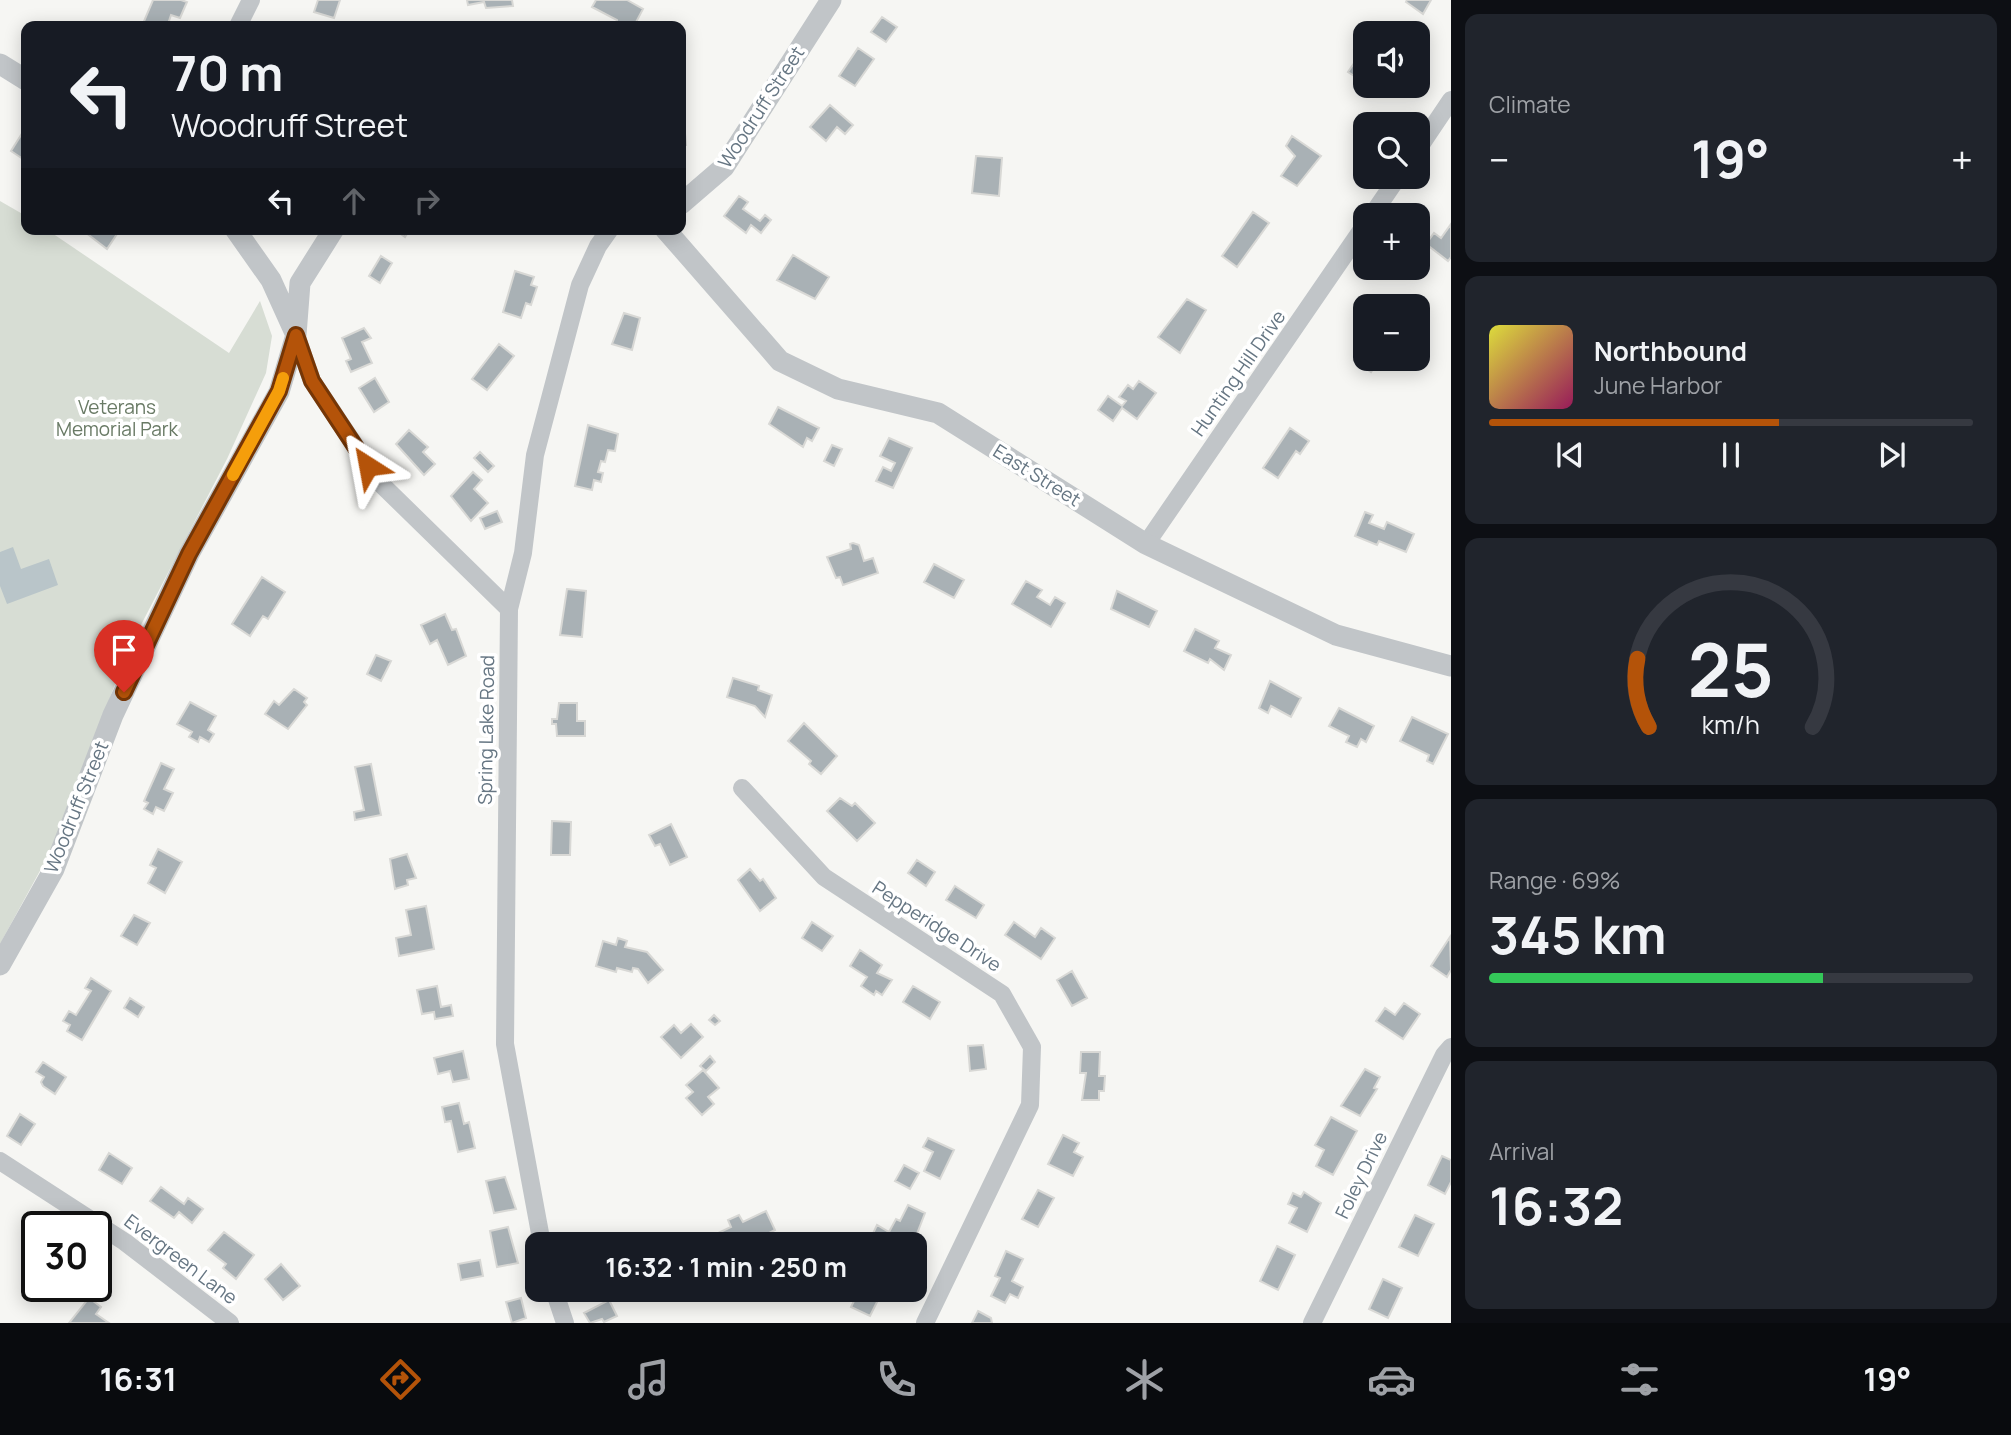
<!DOCTYPE html>
<html lang="en">
<head>
<meta charset="utf-8">
<style>
	:root { --surface:#171b24; --page:#20242c; --text:#f1f3f6; --muted:#9ea1a6; --line:#363941; --accent:#b45309 }
	body { margin:0; font-family:Manrope,sans-serif; background:var(--page); color:var(--text); height:100vh; display:flex; flex-direction:column; font-size:26px; white-space:nowrap }
	* { box-sizing:border-box; margin:0 }
	p { font-size:23px; color:var(--muted) }
	.icon { flex:none; width:38px; height:38px; fill:none; stroke:currentColor; stroke-width:2; stroke-linecap:round; stroke-linejoin:round }
	.map { position:relative; flex:1; overflow:hidden }
	.drawer { display:flex; flex-direction:column; gap:14px; padding:14px; background:#0d0f14; width:560px }
	.drawer>* { flex:none }
	.banner { position:absolute; left:21px; top:21px; width:665px; height:214px; border-radius:14px; box-shadow:0 4px 18px #0003; background:#171b24; color:var(--text); overflow:hidden }
	.controls { position:absolute; left:1353px; top:21px; display:grid; gap:14px }
	.controls a { display:grid; place-items:center; width:77px; height:77px; border-radius:14px; background:var(--surface); box-shadow:0 4px 18px #0003; font-size:35px }
	.speed { position:absolute; left:21px; top:1211px; display:flex; gap:14px; font-size:35px; font-weight:700; text-align:center }
	.speed>* { display:grid; place-content:center; width:91px; height:91px; border-radius:50%; background:var(--surface); box-shadow:0 4px 18px #0003; line-height:1 }
	.speed .limit { border:4px solid #111; border-radius:10px; background:#fff; color:#111 }
	.pin { position:absolute; display:grid; place-items:center; width:60px; height:60px; color:#fff; margin:-72px -30px; border-radius:50% 50% 50% 0; rotate:-45deg; box-shadow:0 0 7px #0007 }
	.pin .icon { rotate:45deg }
	.me { position:absolute; width:77px; margin:-38px; rotate:326deg; stroke-linejoin:round; filter:drop-shadow(0 0 5px #0008) }
	.turn { display:flex; align-items:center; gap:24px; height:147px; padding:0 35px; font-size:32px }
	.turn .icon { width:91px; height:91px; stroke-width:2.5 }
	.turn b { display:block; font-size:49px; line-height:60px }
	.lanes { display:flex; align-items:center; height:66px; padding:0 35px; background:#0003; justify-content:center; gap:35px; direction:ltr }
	.lanes .off { opacity:.35 }
	.big { font-size:52px; font-weight:700; line-height:1.1 }
	.drawer .widget { flex:1; display:flex; flex-direction:column; justify-content:center; gap:10px; min-width:0; padding:0 24px; border-radius:14px; background:var(--page) }
	.drawer .dial { align-items:center; gap:0 }
	.dial svg { height:182px; overflow:visible; fill:none; stroke:var(--line); stroke-width:7; stroke-linecap:round; text-anchor:middle }
	.dial text { fill:var(--text); stroke:none }
	.song { display:flex; align-items:center; gap:21px }
	.cover { width:84px; height:84px; border-radius:10px; background:linear-gradient(135deg,hsl(60 70% 55%),hsl(330 70% 35%)) }
	.played { height:7px; border-radius:4px; background:linear-gradient(90deg,var(--accent) 60%,var(--line) 60%) }
	.keys { display:flex; justify-content:space-around; direction:ltr }
	.heat { display:flex; justify-content:space-between; align-items:center; font-size:38px; direction:ltr }
	.charge { height:10px; border-radius:5px; background:linear-gradient(90deg,#34c759 69%,var(--line) 0) }
	.trip { position:absolute; left:525px; top:1232px; width:402px; height:70px; border-radius:14px; background:var(--surface); box-shadow:0 4px 18px #0003; font-weight:700; line-height:70px; text-align:center }
	.tab-bar { display:flex; height:112px; justify-content:space-around; align-items:center; background:#090b0e; color:var(--muted) }
	.tab-bar .icon { width:49px; height:49px }
	.tab-bar .on { color:var(--accent) }
	.tab-bar b { font-size:32px; color:var(--text) }
	main { display:flex; flex:1; min-height:0 }
	.map>svg:first-child { display:block }
</style>
</head>
<body>
<main>
<div class="map">
<svg width="1451" height="1323" viewBox="0 0 1451 1323">
	<rect width="100%" height="100%" fill="#f6f6f3"/>
	<!-- green -->
	<path fill="#d7ddd4" d="M0,201l26,15v13h20l183,124 31,-52 12,35 -6,37 -39,86 -99,191 -74,195 -54,99z"/>
	<!-- water -->
	<path fill="#b9c5c9" d="M13,547l8,22 28,-10 9,26 -51,19 -7,-18v-34z"/>
	<!-- building -->
	<path fill="#a9b1b5" stroke="#d8d8d5" stroke-width="2" d="M153,0h28l6,2 -7,16 -9,-3 -3,9 6,2h-32z
		M318,0h22l-6,18 -20,-6z
		M467,0h45l1,6 -27,2 -2,-6 -16,3z
		M596,0h31l16,9 -9,17h-18l1,-6 -25,-13z
		M1407,0h24l-8,14 -17,-12z
		M882,17l15,10 -11,15 -15,-10z
		M1372,22l11,7 -3,4h-15v50l-17,-11 13,-19 -7,-4z
		M858,48l16,11 -19,27 -16,-10z
		M830,105l23,20 -8,9 -8,-7 -11,14 -16,-14z
		M23,132l3,2v27l-15,-10z
		M685,133l1,12h-5v-11z
		M1292,136l29,20 -24,30 -16,-10 14,-20 -9,-10z
		M976,156l26,2 -3,38 -27,-3z
		M739,196l9,6 -5,7 17,12 5,-6 6,5 -10,13 -10,-8 -5,8 -22,-17z
		M1253,212l16,11 -32,44 -15,-11z
		M1451,224v33l-3,4 -22,-17 8,-11 7,5z
		M81,229h30l6,5 -10,15z
		M394,229h16l-5,8z
		M793,255l36,22 -14,22 -38,-19z
		M381,256l11,7 -12,20 -11,-7z
		M515,271l19,6 -3,8 6,2 -6,18 -5,-2 -5,15 -18,-6z
		M1187,299l19,11 -26,43 -22,-16z
		M624,313l16,5 -8,32 -20,-6z
		M364,328l7,10 -9,4 10,21 -21,9 -5,-11 5,-2 -9,-21z
		M499,344l15,12 -27,34 -15,-11z
		M1363,347l2,12h15l-9,13 -17,-12z
		M375,378l14,24 -15,10 -15,-24z
		M1139,381l17,12 -19,26 -15,-11 -9,13 -15,-11 10,-14 14,10 4,-5 -7,-4 9,-12 5,4z
		M778,407l41,21 -7,13 -5,-3 -4,9 -34,-23z
		M588,425l30,9 -3,17 -7,-1 -3,12 -4,-1 -3,11 5,1 -2,9 -7,-2 -2,10 -17,-4z
		M1290,428l19,13 -9,13 -4,-3 -18,27 -15,-10z
		M409,430l19,17 -5,5 12,12 -11,11 -28,-31z
		M889,438l23,10 -19,40 -17,-7 7,-14 8,4 4,-8 -15,-7z
		M832,445l10,4 -8,17 -10,-5z
		M480,452l14,14 -6,6 -14,-14z
		M473,472l9,8 -8,9 14,14 -17,18 -20,-25z
		M497,511l5,11 -17,7 -5,-11z
		M1365,512l8,3 -4,8 15,6 3,-7 27,12 -8,18 -27,-11 -2,4 -22,-9z
		M853,543l6,2 5,16 9,-3 5,15 -35,12 -3,-8 -4,1 -9,-21 24,-8 -1,-5z
		M934,564l30,16 -10,18 -30,-16z
		M262,577l23,15 -17,27 -5,-3 -13,20 -18,-12z
		M1026,581l16,9 -5,7 13,8 5,-8 10,6 -14,24 -39,-23z
		M567,589l19,2 -4,46 -22,-2z
		M1117,591l40,20 -8,16 -38,-18z
		M445,614l7,16 4,-1 10,27 -18,9 -11,-25 -7,4 -9,-19z
		M1195,629l24,12 -4,7 16,7 -7,15 -14,-11 -2,4 -24,-12z
		M376,655l15,6 -10,20 -14,-7z
		M733,678l26,8 -1,4 14,5 -7,22 -10,-11 -28,-9z
		M1270,681l31,17 -10,19 -20,-11 -3,7 -9,-5z
		M294,689l13,9 -3,4 3,3 -19,24 -23,-15 9,-13 5,4z
		M190,702l26,14 -8,14 6,4 -5,8 -9,-5 -2,5 -9,-5 3,-5 -15,-8z
		M559,703h18v18h8v15h-28l-1,-12h-4v-5h5z
		M1339,708l35,18 -8,16 -5,-3 -4,8 -11,-5 3,-6 -20,-10z
		M1412,717l36,17 -15,30 -6,-3 2,-6 -29,-14z
		M804,723l33,33 -16,18 -12,-10 2,-3 -23,-20z
		M161,763l13,6 -10,20 9,4 -9,18 -8,-4 -3,7 -9,-5 4,-6 -4,-2z
		M371,764l10,51 -26,5 -1,-8 10,-2 -9,-43z
		M840,798l12,8 3,-3 20,20 -18,18 -30,-30z
		M552,821l19,1 -1,33h-19z
		M671,824l16,33 -17,8 -10,-21 -5,2 -6,-11z
		M158,849l24,13 -17,31 -17,-10 8,-15 -6,-3z
		M407,854l9,24 -9,2 1,5 -13,4 -5,-30z
		M917,860l18,12 -9,14 -18,-13z
		M750,869l10,12 3,-2 13,19 -16,13 -22,-31z
		M955,886l29,19 -8,13 -30,-18z
		M426,906l8,43 -35,7 -3,-18 15,-3 -5,-25z
		M134,915l16,8 -13,22 -16,-9z
		M812,922l21,14 -11,15 -20,-13z
		M1014,922l21,15 6,-9 14,10 -14,21 -36,-24z
		M1450,937l1,33 -4,7 -16,-11z
		M618,938l9,3 -2,6 22,5 16,18 -15,13 -10,-14 -5,-1 -1,4 -15,-4 -1,4 -20,-6 7,-25 13,4z
		M860,950l22,15 -5,8 15,7 -10,15 -6,-4 -2,4 -13,-9 6,-9 -17,-11z
		M1072,971l15,27 -15,8 -15,-26z
		M91,978l20,13 -29,49 -15,-9 3,-6 -7,-4 6,-10 7,4 15,-24 -6,-3z
		M437,986l4,21 10,-2 2,11 -18,3 -1,-7 -12,2 -5,-24z
		M913,986l27,16 -10,17 -27,-17z
		M130,998l14,9 -6,10 -14,-9z
		M1404,1003l16,11 -17,25 -27,-18 9,-13 10,7z
		M714,1015l6,6 -5,4 -6,-5z
		M691,1024l12,13 -22,21 -20,-21 13,-12 7,8z
		M983,1045l3,24 -16,2 -2,-25z
		M463,1051l6,28 -16,3 -3,-11 -12,3 -4,-16z
		M1081,1052h19l-1,24h6l-1,15h-5v9h-17l4,-27h-6z
		M710,1056l5,6 -9,9 -6,-5z
		M43,1062l23,15 -11,17 -12,-8 -2,-4 3,-5 -8,-5z
		M1365,1069l15,8 -6,11 3,1 -17,27 -19,-10z
		M703,1070l16,18 -11,9 6,7 -12,11 -16,-17 7,-6 -7,-7z
		M459,1103l5,21 5,-2 6,26 -17,4 -7,-31 -6,1 -3,-15z
		M20,1114l15,10 -14,21 -14,-9z
		M1331,1117l26,14 -24,44 -17,-9 8,-16 -9,-5z
		M1063,1135l16,8 -5,9 9,5 -10,19 -25,-12z
		M928,1138l26,12 -14,29 -16,-8 9,-19 -10,-5z
		M109,1153l23,15 -10,16 -23,-14z
		M1442,1156l9,4v22l-6,12 -17,-9z
		M904,1165l15,8 -9,16 -15,-8z
		M505,1177l11,32 -22,4 -8,-32z
		M161,1187l23,17 4,-6 15,11 -11,14 -13,-11 -5,6 -24,-17z
		M1038,1190l16,8 -16,29 -16,-8z
		M1304,1192l17,11 -14,29 -18,-9 8,-15 -9,-4 5,-11 8,4z
		M908,1205l17,8 -12,31h-35l-8,-4 7,-15 12,7 7,-13 4,2z
		M766,1211l9,19 -28,14h-26l-5,-10 15,-7 -3,-7 11,-5 4,7z
		M1415,1215l19,9 -16,32 -19,-9z
		M508,1227l10,36 -21,4 -7,-36z
		M224,1232l30,23 -18,24 -13,-11 3,-4 -18,-14z
		M1277,1246l18,9 -17,35 -18,-9z
		M1006,1251l17,8 -11,22 11,6 -5,11 -8,-4 -5,9 -14,-7 9,-18 -5,-2z
		M480,1260l3,16 -22,4 -3,-16z
		M35,1264l2,22h18l-8,11 -24,-18z
		M281,1264l19,22 -17,14 -18,-21z
		M1383,1279l19,9 -14,30 -19,-9z
		M868,1290h19l-4,8 -3,-2 -10,20 -19,-9 7,-14 7,3z
		M89,1298l12,9 -5,7 13,9h-40z
		M521,1298l5,20 -14,5 -6,-21z
		M609,1300l8,16 -13,6 -2,-3 -12,4 -6,-10z
		M978,1311l13,7 1,5h-20z"/>
	<g fill="none" stroke-linecap="round" stroke-linejoin="round">
		<!-- minor -->
		<path stroke="#c1c5c8" stroke-width="18" d="M238,26l13,-26
			M1418,149l33,-49
			M1372,215l26,-38
			M296,335l16,46 68,102 129,126
			M1146,544l219,-319
			M742,788l82,89 178,117 30,53 -2,58 -105,218
			M0,1161l125,81 105,81
			M542,1244l-37,-200 4,-435 14,-56 12,-98 45,-170 18,-39 12,-17
			M554,1290l11,33
			M1312,1323l132,-268 7,-8"/>
		<!-- tertiary -->
		<path stroke="#c1c5c8" stroke-width="21" d="M0,64l26,16
			M681,204l43,-37 107,-167
			M235,229l36,51 24,53
			M665,229l115,132 58,28 100,24 208,131 190,91 115,31
			M0,965l54,-96 59,-154 76,-161 90,-162 17,-57 4,-52 34,-54"/>
	</g>
	<g fill="none" stroke-linecap="round" stroke-linejoin="round">
		<defs>
			<path id="route" d="M124,692l65,-138 90,-163 17,-56 16,46 56,85"/>
		</defs>
		<!-- route casing -->
		<use href="#route" stroke="#753606" stroke-width="18"/>
		<!-- route -->
		<use href="#route" stroke="#b45309" stroke-width="12"/>
		<!-- slow -->
		<path stroke="#f59e0b" stroke-width="12" d="M233,475l46,-84 4,-13"/>
	</g>
	<g text-anchor="middle" dominant-baseline="central" stroke-width="7" stroke-linejoin="round" paint-order="stroke">
		<!-- street labels -->
		<g font-size="19" fill="#667683" stroke="#fff">
			<text transform="translate(761 107) rotate(-57)">Woodruff Street</text>
			<text transform="translate(1238 373) rotate(-55)">Hunting Hill Drive</text>
			<text transform="translate(1037 475) rotate(32)">East Street</text>
			<text transform="translate(486 730) rotate(-89)">Spring Lake Road</text>
			<text transform="translate(76 807) rotate(-68)">Woodruff Street</text>
			<text transform="translate(937 926) rotate(33)">Pepperidge Drive</text>
			<text transform="translate(1361 1175) rotate(-64)">Foley Drive</text>
			<text transform="translate(181 1259) rotate(37)">Evergreen Lane</text>
		</g>
		<!-- park labels -->
		<g font-size="19" fill="#697a65" stroke="#fff">
			<text x="117" y="407">Veterans<tspan x="117" dy="22">Memorial Park</tspan></text>
		</g>
	</g>
</svg>
<div class="controls">
<a><svg class="icon" aria-label="sound" viewBox="0 0 24 24"><path d="M4 9h4l5-4v14l-5-4H4zM17 9q2 3 0 6"/></svg></a>
<a><svg class="icon" aria-label="search" viewBox="0 0 24 24"><circle cx="10" cy="10" r="6"/><path d="M15 15l6 6"/></svg></a>
<a>+</a>
<a>−</a>
</div>
<div class="speed"><div class="limit">30</div></div>
<div class="pin" style="left:124px;top:692px;background:#d93025"><svg class="icon" aria-label="arrive" viewBox="0 0 24 24"><path d="M6 21V4h12l-3 4 3 4H6"/></svg></div>
<svg class="me" style="left:368px;top:466px" viewBox="-20 -20 40 40"><path d="M0-17L14 15 0 8-14 15z" fill="#b45309" stroke="#fff" stroke-width="4"/></svg>
<div class="trip">16:32 · 1 min · 250 m</div>
<div class="banner">
<div class="turn"><svg class="icon" aria-label="left" viewBox="0 0 24 24"><path d="M17 20v-9H6M10 6l-5 5 5 5"/></svg><div><b>70 m</b>Woodruff Street</div></div>
<div class="lanes"><svg class="icon" aria-label="left" viewBox="0 0 24 24"><path d="M17 20v-9H6M10 6l-5 5 5 5"/></svg><svg class="icon off" aria-label="ahead" viewBox="0 0 24 24"><path d="M12 20V5M6 11l6-6 6 6"/></svg><svg class="icon off" aria-label="right" viewBox="0 0 24 24"><path d="M7 20v-9h11M14 6l5 5-5 5"/></svg></div>
</div>
</div>
<section class="drawer">
<div class="widget"><p>Climate</p>
<div class="heat"><a>−</a><b class="big">19°</b><a>+</a></div>
</div>
<div class="widget">
<div class="song"><i class="cover"></i><div><b>Northbound</b><p>June Harbor</p></div></div>
<div class="played"></div>
<div class="keys"><svg class="icon" aria-label="previous" viewBox="0 0 24 24"><path d="M18 5L8 12l10 7zM5 5v14"/></svg><svg class="icon" aria-label="pause" viewBox="0 0 24 24"><path d="M8 5v14M16 5v14"/></svg><svg class="icon" aria-label="next" viewBox="0 0 24 24"><path d="M6 5l10 7-10 7zM19 5v14"/></svg></div>
</div>
<div class="widget dial"><svg viewBox="0 0 100 80">
<path d="M14 69A42 42 0 1 1 86 69"/>
<path d="M14 69A42 42 0 0 1 9 39" stroke="#b45309"/>
<text x="50" y="56" font-size="32" font-weight="700">25</text>
<text x="50" y="72" font-size="11">km/h</text>
</svg></div>
<div class="widget"><p>Range · 69%</p><b class="big">345 km</b><div class="charge"></div></div>
<div class="widget"><p>Arrival</p><b class="big">16:32</b></div>
</section>
</main>
<nav class="tab-bar">
<b>16:31</b>
<svg class="icon on" aria-label="directions" viewBox="0 0 24 24"><path d="M12 3l9 9-9 9-9-9zM9 14v-3h6M13 9l2 2-2 2"/></svg>
<svg class="icon" aria-label="music" viewBox="0 0 24 24"><path d="M9 18V5l10-2v13"/><circle cx="6" cy="18" r="3"/><circle cx="16" cy="16" r="3"/></svg>
<svg class="icon" aria-label="phone" viewBox="0 0 24 24"><path d="M5 4h4l2 5-3 2q2 4 5 5l2-3 5 2v4C11 20 4 13 5 4z"/></svg>
<svg class="icon" aria-label="climate" viewBox="0 0 24 24"><path d="M12 3v18M4 7l16 10M4 17L20 7"/></svg>
<svg class="icon" aria-label="car" viewBox="0 0 24 24"><path d="M5 17H2v-5l4-1 3-4h7l3 4 3 1v5h-3M9 17h6M6 11h13"/><circle cx="7" cy="17" r="2"/><circle cx="17" cy="17" r="2"/></svg>
<svg class="icon" aria-label="filters" viewBox="0 0 24 24"><path d="M4 7h16M4 17h16"/><circle cx="9" cy="7" r="2"/><circle cx="15" cy="17" r="2"/></svg>
<b>19°</b>
</nav>
</body>
</html>
